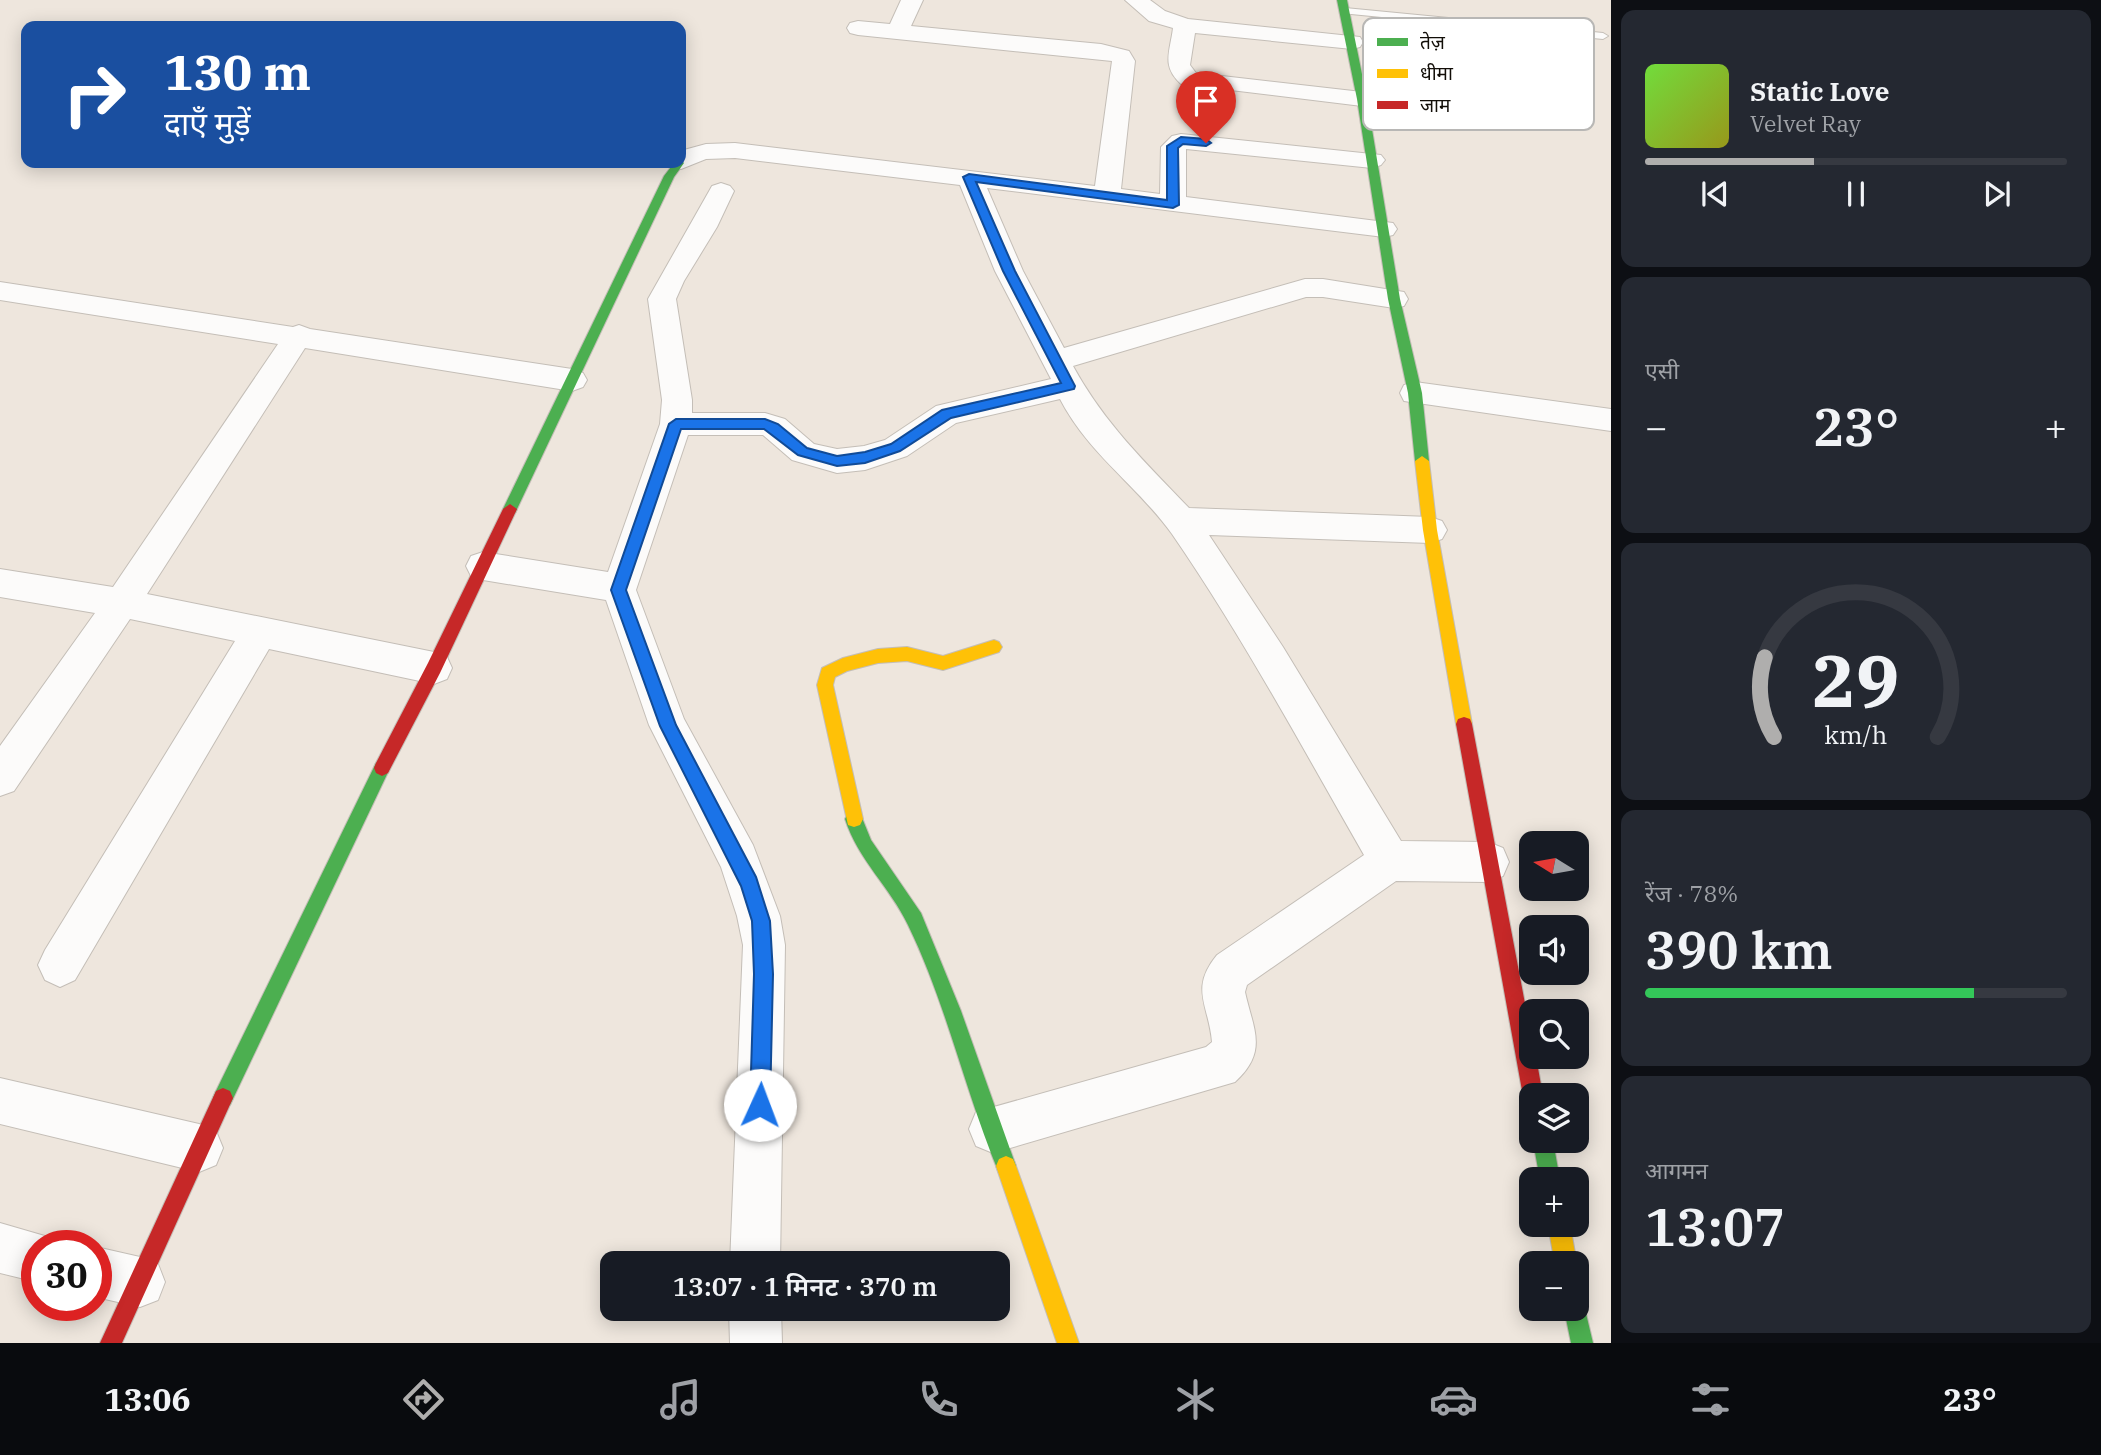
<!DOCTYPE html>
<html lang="hi">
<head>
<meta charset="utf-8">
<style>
	:root { --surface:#171b24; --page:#242831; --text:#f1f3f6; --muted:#9ea1a6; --line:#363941; --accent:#afaead }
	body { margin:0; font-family:"IBM Plex Serif","Noto Sans Devanagari",serif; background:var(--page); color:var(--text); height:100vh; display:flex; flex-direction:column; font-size:26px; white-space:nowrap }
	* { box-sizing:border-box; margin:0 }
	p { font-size:23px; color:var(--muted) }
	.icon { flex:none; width:38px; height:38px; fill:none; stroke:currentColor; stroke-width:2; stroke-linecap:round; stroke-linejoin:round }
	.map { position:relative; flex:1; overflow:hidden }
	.sheet { display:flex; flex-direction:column; gap:10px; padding:10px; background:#0d0f14; width:490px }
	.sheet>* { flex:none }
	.hud { position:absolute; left:21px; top:21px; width:665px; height:147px; border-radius:14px; box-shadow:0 4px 18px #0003; background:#1a4fa0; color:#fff; overflow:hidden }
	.needle { width:46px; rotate:281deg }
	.controls { position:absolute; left:1519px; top:831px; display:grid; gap:14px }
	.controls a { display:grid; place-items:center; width:70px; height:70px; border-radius:14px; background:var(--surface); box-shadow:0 4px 18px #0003; font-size:35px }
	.speed { position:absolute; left:21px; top:1230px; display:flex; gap:14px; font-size:35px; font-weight:700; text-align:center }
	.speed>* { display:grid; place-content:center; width:91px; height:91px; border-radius:50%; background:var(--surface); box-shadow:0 4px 18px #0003; line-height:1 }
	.speed .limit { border:10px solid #d22; background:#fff; color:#111 }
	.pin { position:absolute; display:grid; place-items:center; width:60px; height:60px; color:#fff; margin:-72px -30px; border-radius:50% 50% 50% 0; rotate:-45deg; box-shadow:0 0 7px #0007 }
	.pin .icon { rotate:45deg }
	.me { position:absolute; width:77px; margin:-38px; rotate:2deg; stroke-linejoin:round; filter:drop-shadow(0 0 5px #0008) }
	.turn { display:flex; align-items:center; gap:24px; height:147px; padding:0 28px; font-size:32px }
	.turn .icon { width:91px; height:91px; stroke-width:2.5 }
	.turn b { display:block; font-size:49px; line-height:60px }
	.big { font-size:52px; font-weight:600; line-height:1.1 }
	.sheet .card { flex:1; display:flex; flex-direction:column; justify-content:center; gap:10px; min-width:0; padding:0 24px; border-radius:14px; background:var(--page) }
	.sheet .dial { align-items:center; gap:0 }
	.dial svg { height:182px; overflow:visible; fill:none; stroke:var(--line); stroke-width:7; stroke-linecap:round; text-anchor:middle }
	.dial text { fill:var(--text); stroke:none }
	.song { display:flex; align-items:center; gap:21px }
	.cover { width:84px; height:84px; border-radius:10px; background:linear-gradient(135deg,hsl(100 70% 55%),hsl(60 70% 35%)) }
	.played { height:7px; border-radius:4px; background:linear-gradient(90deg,var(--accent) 40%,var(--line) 40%) }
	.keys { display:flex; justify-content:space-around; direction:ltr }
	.heat { display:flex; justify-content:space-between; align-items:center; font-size:38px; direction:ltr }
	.charge { height:10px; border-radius:5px; background:linear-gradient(90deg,#34c759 78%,var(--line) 0) }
	.trip { position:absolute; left:600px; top:1251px; width:410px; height:70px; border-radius:14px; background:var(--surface); box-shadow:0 4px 18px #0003; font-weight:600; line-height:70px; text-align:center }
	.menu { display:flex; height:112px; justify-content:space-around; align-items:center; background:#090b0e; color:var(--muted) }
	.menu .icon { width:49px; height:49px }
	.menu .on { color:var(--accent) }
	.menu b { font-size:32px; color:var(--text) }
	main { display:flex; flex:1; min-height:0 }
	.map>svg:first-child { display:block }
</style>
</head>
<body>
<main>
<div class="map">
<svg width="1611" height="1343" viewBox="0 0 1611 1343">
	<rect width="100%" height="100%" fill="#eee6dd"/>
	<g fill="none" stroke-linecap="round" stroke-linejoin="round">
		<defs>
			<path id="lane" d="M1345,8l258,25 5,3 -5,3 -262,-26v-4z"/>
			<path id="street" d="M901,0h22l-12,26 190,18 28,7 6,10 -14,128 39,5 1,-47 11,-11 9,-2 200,21 4,5 -4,5 -9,3 -186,-19v48l207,26 4,6 -4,6 -9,2 -397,-49 36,83 41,77 241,-69h18l81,13 4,7 -4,7 -10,2 -71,-11h-17l-233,69c31,57 72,96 116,142l241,9 12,4 5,9 -5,9 -12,4 -221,-8 74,112 118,194 87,1 15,6 6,14 -6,14 -15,6 -92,-1 -149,104 -2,7c8,37 24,59 -10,90l-242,71 -17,-7 -7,-17 7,-17 230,-65 6,-5c-3,-37 -23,-53 5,-87l147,-100c-62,-108 -121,-218 -192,-321 -34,-48 -83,-79 -112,-135l-104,24 -49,33 -42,14 -28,3 -45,-13 -29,-25h-75l-52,155 48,129 69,126 27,71 5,29 -5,319h-50l13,-319 -6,-29 -16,-49 -72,-142 -43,-125 -123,-20 -12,-4 -5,-10 5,-10 12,-4 125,20 52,-148 2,-24 -14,-101 64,-113 9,-3 9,3 4,5 -17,36 -33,54 -8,18 16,101v13h73l20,6 29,25 23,5 27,-3 21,-6 51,-34 115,-27 -56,-108 -35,-86 -225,-27 -29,1 -25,10 -11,-6h11v-12l3,-1 22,-6 29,-1 360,43 17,-125 -254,-26 -8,-2 -3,-5 3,-5 8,-2 32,3z
				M1125,0h25l15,11 23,8 172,18 3,5 -3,5 -8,2 -157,-16 -5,32 6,8 166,19 8,2 4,5 -4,5 -8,2 -181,-22c-20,-18 -11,-32 -8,-56l-24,-7z
				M0,282l293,45 6,-2 11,4 262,40 11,4 4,7 -4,7 -11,4 -267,-43 -158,246 287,58 13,5 5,11 -5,11 -13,5 -165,-35 -194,331 -15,7 -15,-7 -7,-15 7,-15 190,-309 -105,-22 -116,172 -14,5v-50l95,-133 -95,-16v-28l113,18 165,-243 -278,-44z
				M1415,382l196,27v22l-207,-30 -4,-8 4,-8z
				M0,1078l199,46 17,7 7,17 -7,17 -17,7 -199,-48z
				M0,1223l55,16 2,7h-20v36l-37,-9z
				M96,1247l44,10 18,7 7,18 -7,18 -18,7 -44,-10z
				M729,1309h52l1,34h-52z"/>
			<path id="fast" d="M1337,0h10l20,99 33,200 22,94 7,68 -7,5 -7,-5 -7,-68 -20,-94 -31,-200z
				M681,160l3,3 -10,14 -157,332 -2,4h-10l-2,-4 161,-333 10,-13h7z
				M382,760l6,3 2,5 -160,337 -7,3 -7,-3 -3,-7 3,-7 160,-328z
				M854,811l6,2 11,27 50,73 40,98 55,155 -3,7 -7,3 -7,-3c-34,-81 -52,-168 -91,-248 -18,-38 -50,-65 -63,-106l3,-6z
				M1533,1141h20l7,39h-20z
				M1577,1299l6,2 10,42h-22l-7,-34h13z"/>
			<path id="slow" d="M1422,456l7,5 8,69 35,194 -2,5 -6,2 -6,-2 -2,-5 -33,-194 -8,-69z
				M994,640l5,2 3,5 -3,5 -56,18 -36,-9 -29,2 -31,8 -12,6 -2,8 30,134 -3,6 -6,2 -6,-2 -31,-140 5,-17 21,-10 35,-9 29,-2 36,9z
				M1006,1156l7,3 3,7 63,177h-22l-61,-177 3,-7z
				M1548,1225h22l7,39h-22z"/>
			<path id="jam" d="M510,504l7,5 -77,164 -52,100 -6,3 -6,-3 -2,-5 2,-5 52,-100 75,-154z
				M1464,717l6,2 2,5 59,311v22h5l7,39h-12v9l-5,-2 -3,-7 -67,-372 2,-5z
				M223,1088l7,3 3,7 -111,245h-22l116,-252z"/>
		</defs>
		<!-- lane casing -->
		<use href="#lane" stroke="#c4beb7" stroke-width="2"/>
		<!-- street casing -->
		<use href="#street" stroke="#c4beb7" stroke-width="2"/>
		<!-- fast casing -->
		<use href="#fast" stroke="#c4beb7" stroke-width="2"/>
		<!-- slow casing -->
		<use href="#slow" stroke="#c4beb7" stroke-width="2"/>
		<!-- jam casing -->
		<use href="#jam" stroke="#c4beb7" stroke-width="2"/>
		<!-- lane -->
		<use href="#lane" fill="#fcfbfa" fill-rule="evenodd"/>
		<!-- street -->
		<use href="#street" fill="#fcfbfa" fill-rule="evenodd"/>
		<!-- fast -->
		<use href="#fast" fill="#4caf50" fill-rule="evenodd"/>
		<!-- slow -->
		<use href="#slow" fill="#ffc107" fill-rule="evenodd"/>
		<!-- jam -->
		<use href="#jam" fill="#c62828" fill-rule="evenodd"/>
	</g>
	<!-- route -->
	<path fill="#1a73e8" stroke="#114b97" stroke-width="2" d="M1181,137l25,2 5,4 -5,3 -23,-2 -5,4 1,57 -6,3 -197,-26 39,89 60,115 -1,3 -123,29 -51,33 -35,12 -28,3 -39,-11 -34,-26h-83l-55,161 50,135 80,152 14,44 3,53 -3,131 -3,7 -7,3 -7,-3 -3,-7 4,-131 -2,-53 -11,-35 -81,-160 -49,-136 58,-166 7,-5h89l13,5 29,24 30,8 28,-4 26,-8 51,-34 119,-27 -58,-112 -40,-94 6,-3 198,26v-54z"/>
	<!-- legend -->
	<rect x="1363" y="18" width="231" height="112" rx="10" fill="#fff" stroke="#b8b7b5" stroke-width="2"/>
	<rect x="1377" y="38" width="31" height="8" fill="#4caf50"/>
	<rect x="1377" y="69" width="31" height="9" fill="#ffc107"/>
	<rect x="1377" y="101" width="31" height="8" fill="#c62828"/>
	<g font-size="19" fill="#120e08">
		<text x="1420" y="49">तेज़</text>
		<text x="1420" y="80">धीमा</text>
		<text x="1420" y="112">जाम</text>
	</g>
</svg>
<div class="controls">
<a><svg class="needle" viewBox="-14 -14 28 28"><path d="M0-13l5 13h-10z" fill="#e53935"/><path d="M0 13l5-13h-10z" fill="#9ea1a6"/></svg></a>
<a><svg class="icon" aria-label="sound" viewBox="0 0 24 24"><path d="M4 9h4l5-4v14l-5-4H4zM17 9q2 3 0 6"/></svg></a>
<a><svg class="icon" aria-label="search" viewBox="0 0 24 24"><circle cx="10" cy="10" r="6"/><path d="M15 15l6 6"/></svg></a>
<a><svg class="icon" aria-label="layers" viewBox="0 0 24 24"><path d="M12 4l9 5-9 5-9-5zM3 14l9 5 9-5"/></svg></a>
<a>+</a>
<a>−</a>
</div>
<div class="speed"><div class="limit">30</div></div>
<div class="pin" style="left:1206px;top:143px;background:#d93025"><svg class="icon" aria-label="arrive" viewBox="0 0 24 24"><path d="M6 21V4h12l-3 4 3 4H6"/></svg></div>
<svg class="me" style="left:760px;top:1105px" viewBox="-20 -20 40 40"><circle r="19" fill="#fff"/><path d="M0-13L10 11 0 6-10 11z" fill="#1a73e8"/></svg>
<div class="trip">13:07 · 1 मिनट · 370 m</div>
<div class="hud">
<div class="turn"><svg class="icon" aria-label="right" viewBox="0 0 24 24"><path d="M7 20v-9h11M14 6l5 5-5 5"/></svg><div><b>130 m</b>दाएँ मुड़ें</div></div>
</div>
</div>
<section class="sheet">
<div class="card">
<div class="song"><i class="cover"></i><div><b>Static Love</b><p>Velvet Ray</p></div></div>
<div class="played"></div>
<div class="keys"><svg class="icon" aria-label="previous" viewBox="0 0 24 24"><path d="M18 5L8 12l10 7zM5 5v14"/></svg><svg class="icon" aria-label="pause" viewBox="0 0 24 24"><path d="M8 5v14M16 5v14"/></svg><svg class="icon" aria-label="next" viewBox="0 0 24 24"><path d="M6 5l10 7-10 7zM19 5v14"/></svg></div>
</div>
<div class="card"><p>एसी</p>
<div class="heat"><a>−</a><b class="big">23°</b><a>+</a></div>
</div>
<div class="card dial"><svg viewBox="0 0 100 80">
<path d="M14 69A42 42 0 1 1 86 69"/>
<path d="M14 69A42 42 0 0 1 10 34" stroke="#afaead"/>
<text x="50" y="56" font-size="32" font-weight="700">29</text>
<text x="50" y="72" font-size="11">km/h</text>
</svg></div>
<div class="card"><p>रेंज · 78%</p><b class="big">390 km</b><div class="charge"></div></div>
<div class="card"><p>आगमन</p><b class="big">13:07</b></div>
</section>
</main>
<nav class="menu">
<b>13:06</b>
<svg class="icon on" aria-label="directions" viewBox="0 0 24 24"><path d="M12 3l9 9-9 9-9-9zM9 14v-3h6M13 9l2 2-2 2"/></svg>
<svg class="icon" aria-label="music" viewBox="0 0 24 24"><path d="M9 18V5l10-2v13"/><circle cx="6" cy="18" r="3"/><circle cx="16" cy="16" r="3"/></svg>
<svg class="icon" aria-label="phone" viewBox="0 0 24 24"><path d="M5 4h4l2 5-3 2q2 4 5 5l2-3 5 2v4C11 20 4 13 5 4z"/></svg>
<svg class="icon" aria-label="climate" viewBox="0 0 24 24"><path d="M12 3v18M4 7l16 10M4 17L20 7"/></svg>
<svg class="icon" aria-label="car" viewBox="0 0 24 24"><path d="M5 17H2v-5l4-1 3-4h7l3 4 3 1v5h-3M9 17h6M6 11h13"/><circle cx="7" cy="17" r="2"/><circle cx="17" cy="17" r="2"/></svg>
<svg class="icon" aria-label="filters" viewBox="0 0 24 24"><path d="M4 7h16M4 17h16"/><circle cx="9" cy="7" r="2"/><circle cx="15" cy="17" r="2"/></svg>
<b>23°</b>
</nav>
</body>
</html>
